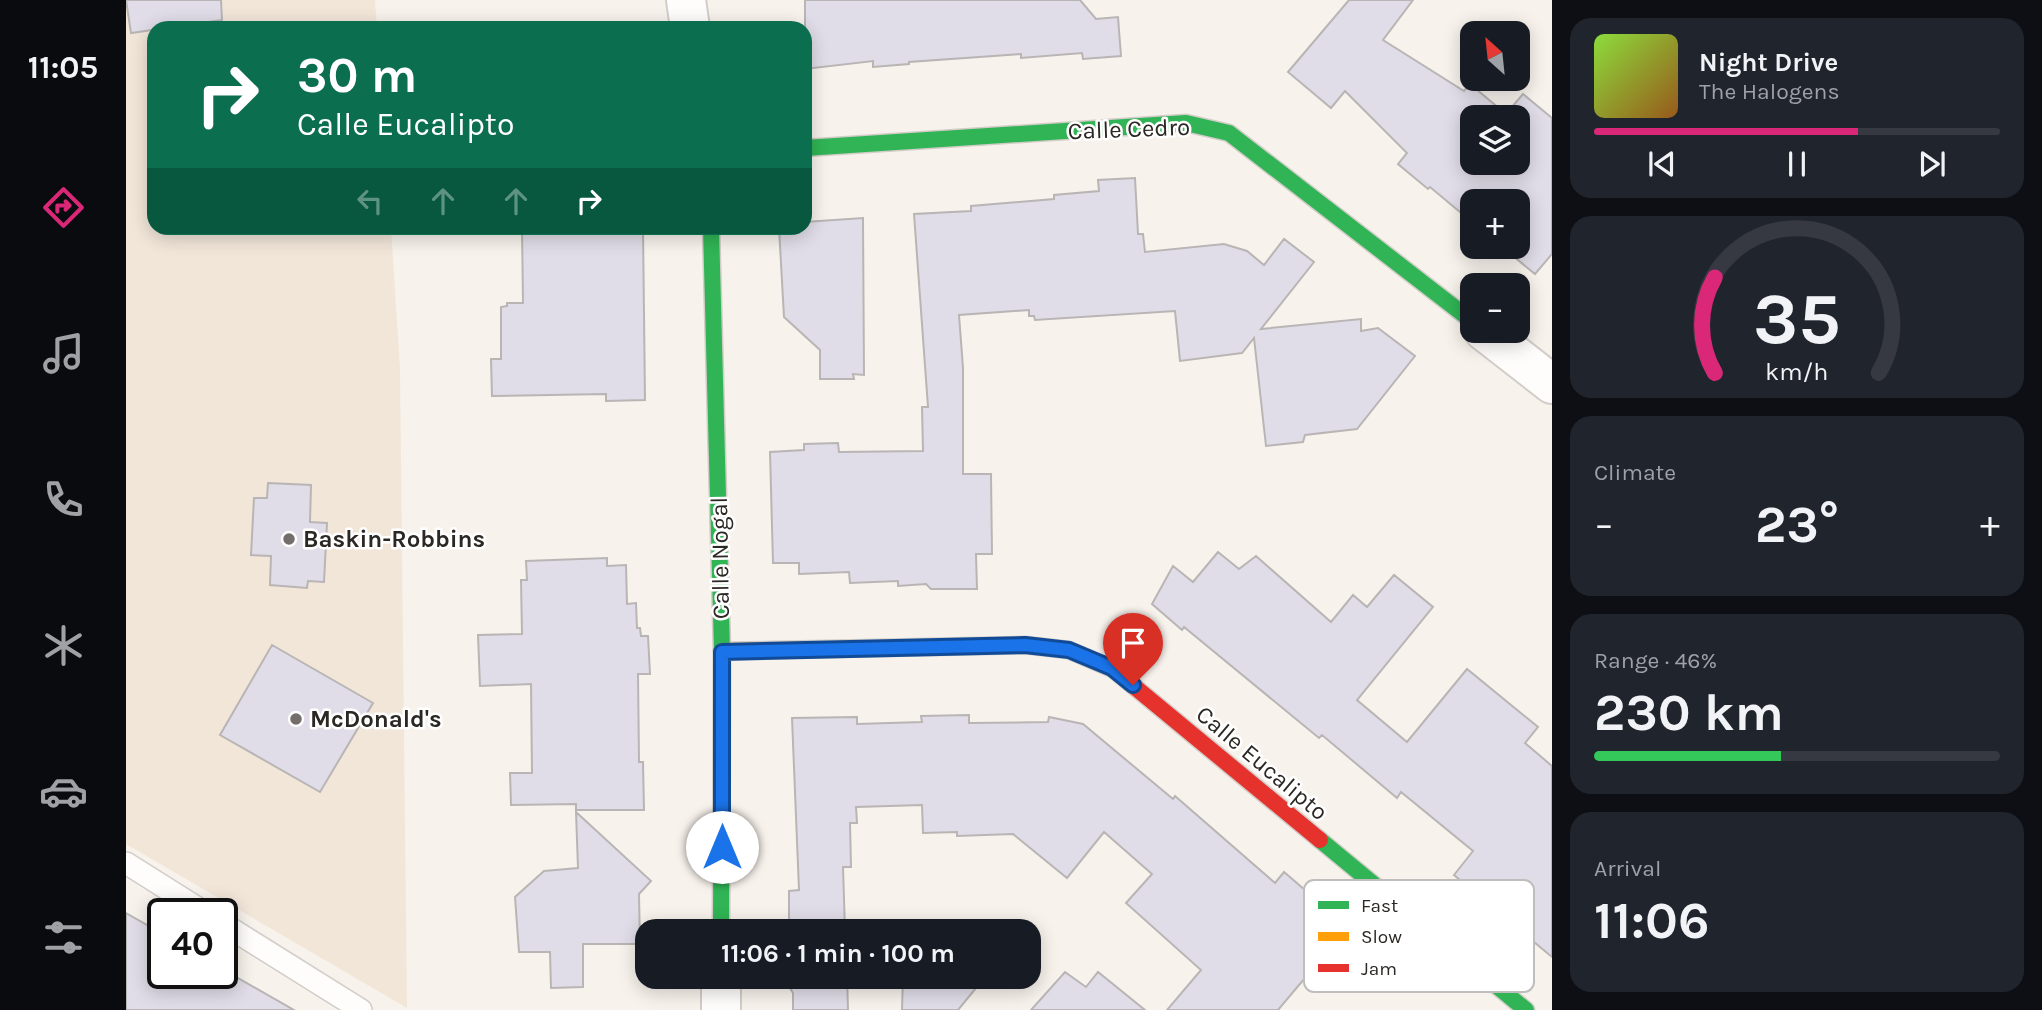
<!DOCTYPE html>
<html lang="en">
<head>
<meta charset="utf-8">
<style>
	:root { --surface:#171b24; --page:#20242c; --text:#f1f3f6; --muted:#9ea1a6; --line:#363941; --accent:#db2777 }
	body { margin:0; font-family:Karla,sans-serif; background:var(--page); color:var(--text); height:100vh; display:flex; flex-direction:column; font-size:26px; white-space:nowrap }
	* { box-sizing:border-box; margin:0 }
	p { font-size:23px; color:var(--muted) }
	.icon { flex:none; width:38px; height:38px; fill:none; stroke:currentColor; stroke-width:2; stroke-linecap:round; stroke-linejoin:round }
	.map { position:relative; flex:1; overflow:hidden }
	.panel { display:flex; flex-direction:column; gap:18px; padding:18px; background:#0d0f14; width:490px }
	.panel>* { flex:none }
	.banner { position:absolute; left:21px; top:21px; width:665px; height:214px; border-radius:21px; box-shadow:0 4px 18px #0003; background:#0b6e4f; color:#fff; overflow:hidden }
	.needle { width:46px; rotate:333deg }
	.fabs { position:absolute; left:1334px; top:21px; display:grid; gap:14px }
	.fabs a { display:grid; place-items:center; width:70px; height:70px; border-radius:14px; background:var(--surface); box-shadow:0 4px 18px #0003; font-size:35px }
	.speed { position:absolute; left:21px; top:898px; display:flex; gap:14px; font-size:35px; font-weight:700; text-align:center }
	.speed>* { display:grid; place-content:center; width:91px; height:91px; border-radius:50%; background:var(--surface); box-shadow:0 4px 18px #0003; line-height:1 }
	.speed .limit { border:4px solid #111; border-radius:10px; background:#fff; color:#111 }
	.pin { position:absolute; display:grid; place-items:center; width:60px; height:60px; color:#fff; margin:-72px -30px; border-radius:50% 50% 50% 0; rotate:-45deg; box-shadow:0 0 7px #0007 }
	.pin .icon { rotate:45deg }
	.me { position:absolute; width:77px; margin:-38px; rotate:0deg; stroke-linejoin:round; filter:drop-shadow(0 0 5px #0008) }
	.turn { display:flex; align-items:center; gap:24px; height:147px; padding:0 35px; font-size:32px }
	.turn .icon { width:91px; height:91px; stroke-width:2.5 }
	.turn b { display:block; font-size:49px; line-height:60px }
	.lanes { display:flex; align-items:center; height:66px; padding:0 35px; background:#0003; justify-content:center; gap:35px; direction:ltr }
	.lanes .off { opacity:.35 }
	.big { font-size:52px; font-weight:700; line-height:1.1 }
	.panel .tile { flex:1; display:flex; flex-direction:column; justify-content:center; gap:10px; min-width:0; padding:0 24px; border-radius:21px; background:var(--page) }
	.panel .dial { align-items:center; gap:0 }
	.dial svg { height:182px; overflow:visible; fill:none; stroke:var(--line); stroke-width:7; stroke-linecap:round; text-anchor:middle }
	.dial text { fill:var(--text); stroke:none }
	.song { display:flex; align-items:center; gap:21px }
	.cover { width:84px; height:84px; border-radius:10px; background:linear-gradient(135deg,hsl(90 70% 55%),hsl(30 70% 35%)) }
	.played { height:7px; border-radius:4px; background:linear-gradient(90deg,var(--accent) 65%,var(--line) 65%) }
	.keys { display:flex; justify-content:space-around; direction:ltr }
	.heat { display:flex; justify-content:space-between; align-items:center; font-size:38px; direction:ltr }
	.charge { height:10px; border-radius:5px; background:linear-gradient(90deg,#34c759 46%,var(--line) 0) }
	.trip { position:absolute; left:509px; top:919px; width:406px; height:70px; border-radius:21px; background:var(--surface); box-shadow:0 4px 18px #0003; font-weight:700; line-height:70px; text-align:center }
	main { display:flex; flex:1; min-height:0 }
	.menu { display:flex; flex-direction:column; width:126px; justify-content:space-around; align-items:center; background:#090b0e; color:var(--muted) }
	.menu .icon { width:49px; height:49px }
	.menu .current { color:var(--accent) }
	.menu b { font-size:32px; color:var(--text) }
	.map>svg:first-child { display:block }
</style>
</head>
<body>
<main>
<nav class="menu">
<b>11:05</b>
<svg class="icon current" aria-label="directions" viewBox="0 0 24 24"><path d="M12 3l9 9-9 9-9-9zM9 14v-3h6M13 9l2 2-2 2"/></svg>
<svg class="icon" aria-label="music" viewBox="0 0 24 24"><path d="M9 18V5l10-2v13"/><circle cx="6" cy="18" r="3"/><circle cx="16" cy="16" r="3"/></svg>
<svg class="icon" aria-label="phone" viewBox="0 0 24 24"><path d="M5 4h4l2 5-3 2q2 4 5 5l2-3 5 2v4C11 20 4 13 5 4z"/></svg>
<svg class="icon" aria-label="climate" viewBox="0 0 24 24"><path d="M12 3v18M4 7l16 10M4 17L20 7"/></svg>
<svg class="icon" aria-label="car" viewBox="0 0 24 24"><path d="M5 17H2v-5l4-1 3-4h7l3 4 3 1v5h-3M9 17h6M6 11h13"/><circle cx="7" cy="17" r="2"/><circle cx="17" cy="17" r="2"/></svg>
<svg class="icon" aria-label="filters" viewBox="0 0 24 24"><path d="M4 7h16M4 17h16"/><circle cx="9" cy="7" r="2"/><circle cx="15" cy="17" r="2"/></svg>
</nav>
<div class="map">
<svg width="1426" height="1010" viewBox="0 0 1426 1010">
	<rect width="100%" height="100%" fill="#f8f2ec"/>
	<!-- built -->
	<path fill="#f2e6d9" d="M0,0h249l2,28h-223v200h237l9,141 7,639 -281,-164z"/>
	<!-- building -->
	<path fill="#e1dde8" stroke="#b8b5b4" stroke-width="2" fill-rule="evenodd" d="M0,0h95l1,20 -91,13z
		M679,0h275l16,19 22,-2 3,39 -38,3 -1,-6 -61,5v-4l-112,8v2l-36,3v-6l-68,8z
		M1223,0h64l-30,40 81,51 6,-7 36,30 17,-20 29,24v136l-17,20 -33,-27h15v-46h-45v21l-42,-35 -2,2 -30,-25 9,-11 -62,-62 -14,17 -43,-36zM1346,117h45v46h-45z
		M1009,178l3,56h5l2,18 79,-8 23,7 17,14 20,-26 30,23 -53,67 100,-10v12l17,-3 37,28 -58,73 -52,6 -2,7 -37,4 -12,-108 -12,15 -62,8 -5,-50 -140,9 -1,-4h-5v-6l-70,5 4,53v106h28l1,80h-16l1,35h-46l-5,-5 -28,2v-5l-48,2 -1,-11 -50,2v-11h-26l-3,-111 34,-2v-6l34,-1 1,9 84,-1 -1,-44h6l-14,-193 57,-3v-5l83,-7v-4l45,-4 -1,-11z
		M737,218l1,157 -11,-1 1,5h-34v-29l-36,-33 -5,-89h26v-6z
		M396,228h121l2,172 -39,1v-7l-114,2 -1,-37h10v-52l6,-1v-3h16z
		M142,483l43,2 -1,37 17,1 -3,59 -16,-1 -1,7 -37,-3 1,-29 -20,-1 3,-57h13z
		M1092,552l21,17 17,-13 75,66 22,-27 14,12 27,-32 39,32 -76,93 50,42 60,-73 71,58 -13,16 27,23v191l-98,-82 19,-24 -72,-59 -4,6 -75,-63 -3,3 -135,-111 -2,3 -30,-26 21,-38 20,16z
		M481,558v8l19,-1 1,39 9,-1 1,25h3l1,8h7l2,38h-12l1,88h4l1,48h-68v-6l-65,1 -1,-32h22l-1,-89 -51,2 -2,-51 44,-1 -1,-54h6l-1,-19z
		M146,645l101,58 -53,89 -100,-57z
		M843,715v8l79,-1 1,-5 34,7 90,75 2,-3 100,87 9,-11 64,55 -70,83h-111l34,-40 -75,-67 26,-29 -48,-42 -37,46 -54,-44 -56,2v-4l-34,1 -1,-28 -66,2 1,16h-7l1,44h-8l2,64h-56v-40l10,-1 -7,-172 65,-1v7l65,-2 -1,-6z
		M450,812l75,69 -12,13 1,50h-57v43l-32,1 -1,-36h-31l-4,-55 29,-26 34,-3z
		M0,913l37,21v39h59v-4l72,41h-168z
		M831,927l68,1 -2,3h-66z
		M939,972l21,15 12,-15 47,38h-114z
		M664,976h57l1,34h-55v-17l-3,-5z
		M777,976h83l-28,34h-56z"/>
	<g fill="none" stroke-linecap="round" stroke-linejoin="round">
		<defs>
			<path id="lane" d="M0,863l81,51
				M96,923l139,87"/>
			<path id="street" d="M560,0l4,28
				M1358,331l68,53
				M595,1010v-34"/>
			<path id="fast" d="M679,148l381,-25 43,10 243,188
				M585,228l11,423 -1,280
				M1194,840l206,170"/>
			<path id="slow" d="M596,651l303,-6 44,5 44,19"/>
			<path id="jam" d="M987,669l207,171"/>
		</defs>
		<!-- lane casing -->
		<use href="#lane" stroke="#d2cdc8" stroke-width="24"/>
		<!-- street casing -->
		<use href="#street" stroke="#d2cdc8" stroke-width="42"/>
		<!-- fast casing -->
		<use href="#fast" stroke="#d2cdc8" stroke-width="19"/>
		<!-- slow casing -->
		<use href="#slow" stroke="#d2cdc8" stroke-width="19"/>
		<!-- jam casing -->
		<use href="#jam" stroke="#d2cdc8" stroke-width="19"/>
		<!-- lane -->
		<use href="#lane" stroke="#fefdfc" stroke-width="21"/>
		<!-- street -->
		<use href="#street" stroke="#fefdfc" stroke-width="38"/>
		<!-- fast -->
		<use href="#fast" stroke="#30b455" stroke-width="16"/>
		<!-- slow -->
		<use href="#slow" stroke="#ff9f0a" stroke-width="16"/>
		<!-- jam -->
		<use href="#jam" stroke="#e5322d" stroke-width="16"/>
	</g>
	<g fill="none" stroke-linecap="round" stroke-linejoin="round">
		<defs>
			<path id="route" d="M596,847v-195l303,-7 44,5 43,18 21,17"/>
		</defs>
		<!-- route casing -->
		<use href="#route" stroke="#114b97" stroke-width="18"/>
		<!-- route -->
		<use href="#route" stroke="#1a73e8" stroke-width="12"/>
	</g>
	<!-- markers -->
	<g fill="#736e69" stroke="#fff" stroke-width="2.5">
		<circle cx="163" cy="539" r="7"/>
		<circle cx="170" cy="719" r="7"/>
	</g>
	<g text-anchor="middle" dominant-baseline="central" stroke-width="5" stroke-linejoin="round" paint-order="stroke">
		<!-- street labels -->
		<g font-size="24" fill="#2b2723" stroke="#fff">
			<text transform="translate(1003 129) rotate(-2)">Calle Cedro</text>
			<text transform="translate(594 558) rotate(-91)">Calle Nogal</text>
			<text transform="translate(1136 763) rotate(40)">Calle Eucalipto</text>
		</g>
		<!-- poi labels -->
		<g font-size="24" font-weight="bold" fill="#2b2723" stroke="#fff" text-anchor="start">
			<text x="177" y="539">Baskin-Robbins</text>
			<text x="184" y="719">McDonald's</text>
		</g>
	</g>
	<!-- legend -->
	<rect x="1178" y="880" width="230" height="112" rx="10" fill="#fff" stroke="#bfbebd" stroke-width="2"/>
	<rect x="1192" y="901" width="31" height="8" fill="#30b455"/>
	<rect x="1192" y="932" width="31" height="9" fill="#ff9f0a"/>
	<rect x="1192" y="964" width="31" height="8" fill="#e5322d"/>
	<g font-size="19" fill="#2b2723">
		<text x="1235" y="912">Fast</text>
		<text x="1235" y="943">Slow</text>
		<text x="1235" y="975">Jam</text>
	</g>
</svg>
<div class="fabs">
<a><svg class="needle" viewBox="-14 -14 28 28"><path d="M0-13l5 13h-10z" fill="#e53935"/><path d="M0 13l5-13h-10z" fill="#9ea1a6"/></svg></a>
<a><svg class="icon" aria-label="layers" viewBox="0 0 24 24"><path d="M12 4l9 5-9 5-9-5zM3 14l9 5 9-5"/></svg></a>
<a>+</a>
<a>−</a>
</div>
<div class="speed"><div class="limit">40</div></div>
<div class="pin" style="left:1007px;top:685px;background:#d93025"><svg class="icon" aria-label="arrive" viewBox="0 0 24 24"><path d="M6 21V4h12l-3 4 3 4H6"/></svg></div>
<svg class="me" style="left:596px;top:847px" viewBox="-20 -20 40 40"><circle r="19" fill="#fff"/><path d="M0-13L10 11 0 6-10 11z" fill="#1a73e8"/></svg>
<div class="trip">11:06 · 1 min · 100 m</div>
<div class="banner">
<div class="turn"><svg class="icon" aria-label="right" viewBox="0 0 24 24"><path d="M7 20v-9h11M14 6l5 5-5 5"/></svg><div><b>30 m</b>Calle Eucalipto</div></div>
<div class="lanes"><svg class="icon off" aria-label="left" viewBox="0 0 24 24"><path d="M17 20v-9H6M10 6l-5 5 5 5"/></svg><svg class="icon off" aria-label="ahead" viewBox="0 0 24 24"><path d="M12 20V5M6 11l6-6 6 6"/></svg><svg class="icon off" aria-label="ahead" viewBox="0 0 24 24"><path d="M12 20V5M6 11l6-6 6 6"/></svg><svg class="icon" aria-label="right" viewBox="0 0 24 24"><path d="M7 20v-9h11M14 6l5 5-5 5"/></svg></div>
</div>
</div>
<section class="panel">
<div class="tile">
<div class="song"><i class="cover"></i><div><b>Night Drive</b><p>The Halogens</p></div></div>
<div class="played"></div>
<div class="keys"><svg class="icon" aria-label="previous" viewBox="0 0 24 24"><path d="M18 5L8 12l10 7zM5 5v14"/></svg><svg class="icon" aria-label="pause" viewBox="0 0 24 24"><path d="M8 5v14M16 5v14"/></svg><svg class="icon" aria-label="next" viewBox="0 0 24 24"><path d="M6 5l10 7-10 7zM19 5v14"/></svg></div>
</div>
<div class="tile dial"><svg viewBox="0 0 100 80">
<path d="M14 69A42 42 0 1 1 86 69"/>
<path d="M14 69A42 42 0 0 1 14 27" stroke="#db2777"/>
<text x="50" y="56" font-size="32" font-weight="700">35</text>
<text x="50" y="72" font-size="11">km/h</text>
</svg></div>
<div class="tile"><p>Climate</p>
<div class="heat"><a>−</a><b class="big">23°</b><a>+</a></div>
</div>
<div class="tile"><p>Range · 46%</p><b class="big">230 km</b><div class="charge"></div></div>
<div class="tile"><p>Arrival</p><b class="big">11:06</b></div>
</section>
</main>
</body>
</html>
